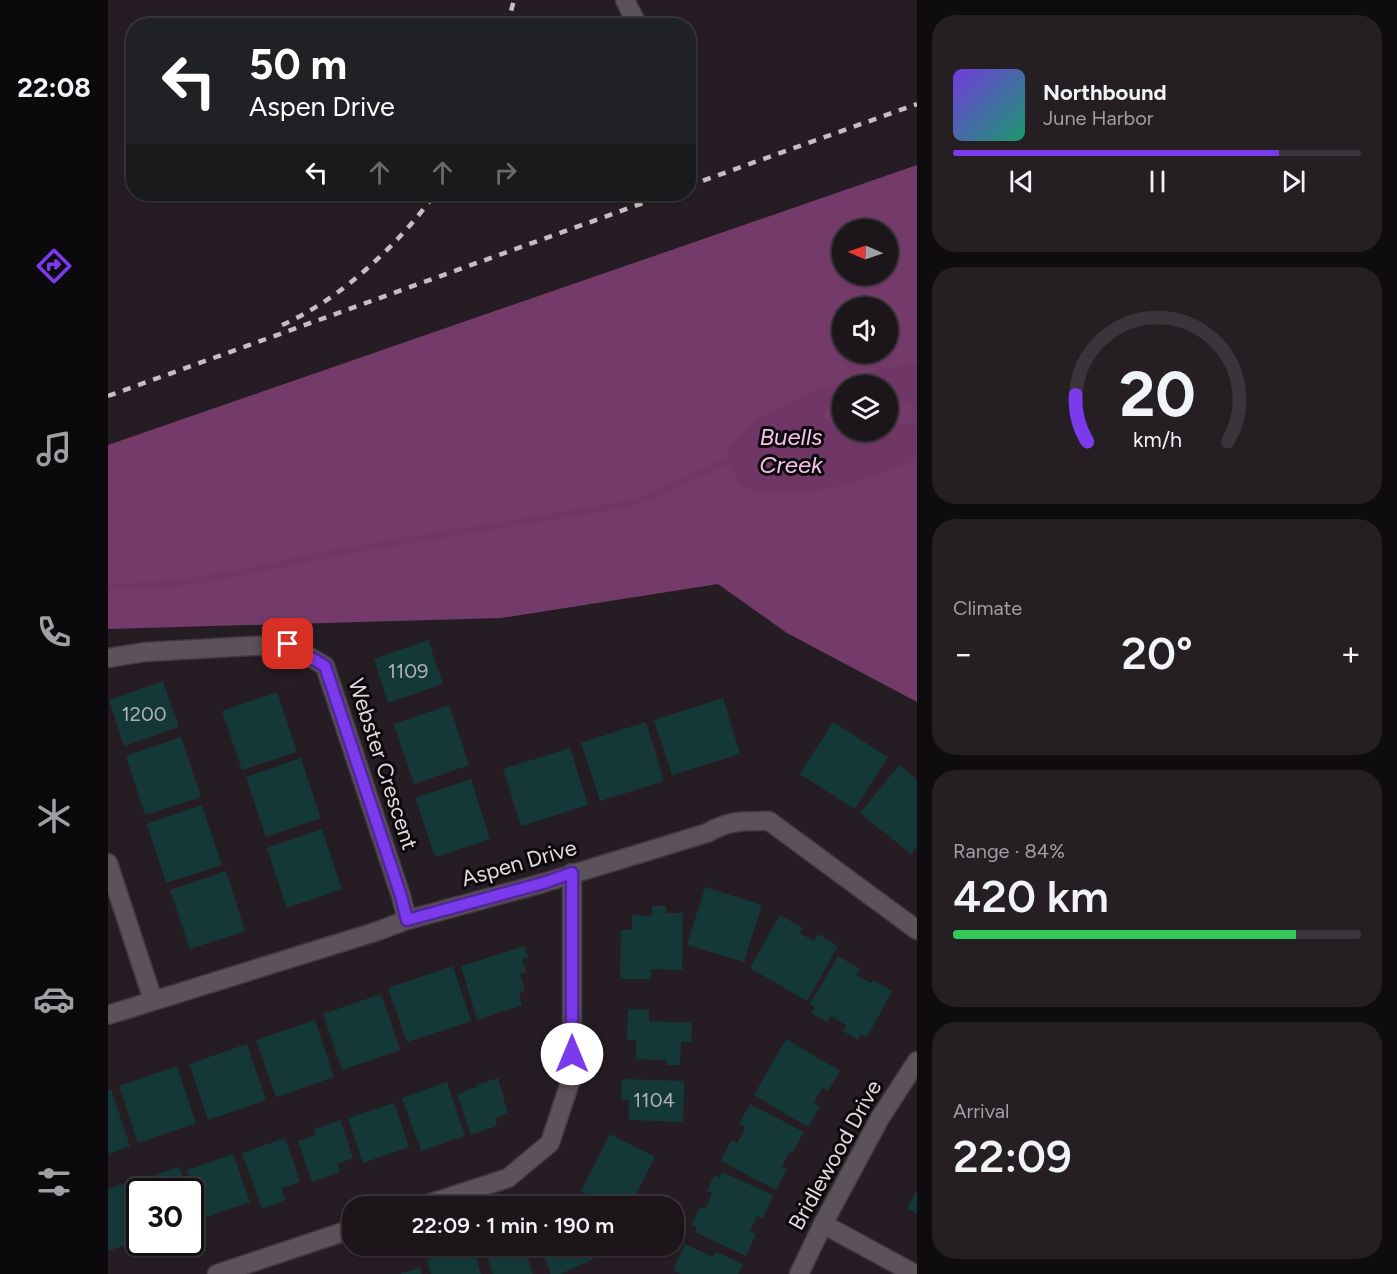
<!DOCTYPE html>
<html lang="en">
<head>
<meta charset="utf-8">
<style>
	:root { --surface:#1c161b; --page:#251f24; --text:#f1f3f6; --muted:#a09fa3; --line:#3a353a; --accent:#7c3aed }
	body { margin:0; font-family:Figtree,sans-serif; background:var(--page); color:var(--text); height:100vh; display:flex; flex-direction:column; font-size:22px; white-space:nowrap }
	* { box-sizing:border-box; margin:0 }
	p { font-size:20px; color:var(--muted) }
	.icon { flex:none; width:33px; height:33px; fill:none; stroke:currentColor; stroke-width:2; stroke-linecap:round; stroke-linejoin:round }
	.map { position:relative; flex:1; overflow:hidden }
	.side { display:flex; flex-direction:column; gap:15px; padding:15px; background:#0f0c0f; width:480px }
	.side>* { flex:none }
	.banner { position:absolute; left:18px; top:18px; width:570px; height:183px; border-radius:24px; box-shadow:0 2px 4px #0004,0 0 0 2px var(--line); background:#202124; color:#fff; overflow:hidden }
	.needle { width:39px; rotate:272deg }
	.controls { position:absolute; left:724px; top:219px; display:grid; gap:12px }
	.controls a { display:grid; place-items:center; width:66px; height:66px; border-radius:50%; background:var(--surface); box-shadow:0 2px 4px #0004,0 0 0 2px var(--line); font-size:30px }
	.speed { position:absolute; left:18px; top:1178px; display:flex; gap:12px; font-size:30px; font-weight:700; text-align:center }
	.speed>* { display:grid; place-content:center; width:78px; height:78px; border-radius:50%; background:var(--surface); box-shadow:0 2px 4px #0004,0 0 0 2px var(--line); line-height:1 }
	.speed .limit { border:3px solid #111; border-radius:9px; background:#fff; color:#111 }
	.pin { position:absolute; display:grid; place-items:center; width:51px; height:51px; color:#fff; margin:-26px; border-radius:12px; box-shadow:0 3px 9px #0006 }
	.me { position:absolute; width:66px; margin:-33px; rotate:0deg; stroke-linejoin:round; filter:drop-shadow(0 0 4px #0008) }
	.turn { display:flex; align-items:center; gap:21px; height:126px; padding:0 24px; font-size:27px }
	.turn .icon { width:78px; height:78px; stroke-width:2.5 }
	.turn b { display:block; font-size:42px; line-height:51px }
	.lanes { display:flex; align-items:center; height:57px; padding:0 24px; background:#0003; justify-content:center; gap:30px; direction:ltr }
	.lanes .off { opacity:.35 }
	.big { font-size:45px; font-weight:600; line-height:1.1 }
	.side .card { flex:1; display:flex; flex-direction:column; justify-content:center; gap:9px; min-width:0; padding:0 21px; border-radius:24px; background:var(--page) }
	.side .dial { align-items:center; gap:0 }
	.dial svg { height:156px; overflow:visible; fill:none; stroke:var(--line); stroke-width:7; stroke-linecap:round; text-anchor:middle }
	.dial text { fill:var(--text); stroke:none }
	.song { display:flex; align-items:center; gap:18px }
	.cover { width:72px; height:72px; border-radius:9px; background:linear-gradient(135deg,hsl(260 70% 55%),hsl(160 70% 35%)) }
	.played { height:6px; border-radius:3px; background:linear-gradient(90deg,var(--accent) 80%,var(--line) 80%) }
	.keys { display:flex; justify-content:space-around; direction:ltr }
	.heat { display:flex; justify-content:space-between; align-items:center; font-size:33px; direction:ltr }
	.charge { height:9px; border-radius:4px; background:linear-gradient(90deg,#34c759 84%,var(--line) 0) }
	.trip { position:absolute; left:234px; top:1196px; width:342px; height:60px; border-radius:24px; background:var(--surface); box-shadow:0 2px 4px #0004,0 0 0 2px var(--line); font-weight:600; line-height:60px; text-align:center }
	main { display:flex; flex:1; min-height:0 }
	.menu { display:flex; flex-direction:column; width:108px; justify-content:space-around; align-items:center; background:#0b090b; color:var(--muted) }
	.menu .icon { width:42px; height:42px }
	.menu .active { color:var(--accent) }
	.menu b { font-size:27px; color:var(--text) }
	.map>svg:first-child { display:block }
</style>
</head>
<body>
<main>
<nav class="menu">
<b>22:08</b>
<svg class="icon active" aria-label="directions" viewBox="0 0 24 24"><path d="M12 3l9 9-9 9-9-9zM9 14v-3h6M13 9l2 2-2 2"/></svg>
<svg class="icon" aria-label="music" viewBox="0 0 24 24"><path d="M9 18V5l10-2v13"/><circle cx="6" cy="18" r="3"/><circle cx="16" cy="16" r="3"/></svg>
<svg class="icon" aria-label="phone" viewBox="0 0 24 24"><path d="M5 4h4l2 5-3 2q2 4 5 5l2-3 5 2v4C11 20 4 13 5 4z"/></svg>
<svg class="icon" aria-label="climate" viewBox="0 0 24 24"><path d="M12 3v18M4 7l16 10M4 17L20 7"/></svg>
<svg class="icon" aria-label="car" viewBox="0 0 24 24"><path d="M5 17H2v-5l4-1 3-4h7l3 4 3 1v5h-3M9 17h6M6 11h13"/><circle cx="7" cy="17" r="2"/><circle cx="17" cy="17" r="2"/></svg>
<svg class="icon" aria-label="filters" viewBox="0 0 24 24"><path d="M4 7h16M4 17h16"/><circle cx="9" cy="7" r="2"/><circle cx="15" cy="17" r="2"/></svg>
</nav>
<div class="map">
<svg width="809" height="1274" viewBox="0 0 809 1274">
	<rect width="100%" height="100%" fill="#261d24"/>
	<!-- forest -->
	<path fill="#743b6a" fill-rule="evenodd" d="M809,165v537l-130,-69 -69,-49 -217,34 -393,11v-184zM735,230h45v44h-45zM735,308h45v44h-45zM735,386h45v44h-45z"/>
	<!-- water -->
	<path fill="#703766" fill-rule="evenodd" d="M809,364l-1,95c-42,19 -104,40 -151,34 -9,-1 -18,-6 -26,-9l-13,-34 19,-21 20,-15 44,-22 76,-24zM735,386h45v16h23l4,10 -3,9 -8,4h-16v5h-45v-4h-6l-13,-7 3,-10 16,-2z"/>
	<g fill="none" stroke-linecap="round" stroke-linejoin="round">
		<!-- stream -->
		<path stroke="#703766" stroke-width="7" d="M0,587c81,1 159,-21 238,-36 94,-17 188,-31 283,-47 35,-11 66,-29 101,-44"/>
	</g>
	<!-- building -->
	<path fill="#143838" d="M320,640l15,44 -55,19 -14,-44z
		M55,681l16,46 -55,19 -15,-46z
		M169,692l20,60 -55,18 -20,-59z
		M615,698l17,56 -68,21 -18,-55z
		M341,705l20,60 -55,19 -20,-60z
		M538,722l18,59 -64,20 -19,-58z
		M725,722l55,35 -33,52 -55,-35z
		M73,737l20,60 -56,18 -19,-59z
		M462,748l18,57 -67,21 -18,-57z
		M193,758l20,60 -55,19 -20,-60z
		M791,765l18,15v66l-6,8 -51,-41z
		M363,779l19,60 -55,18 -20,-59z
		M94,805l20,60 -56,18 -19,-59z
		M214,829l20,60 -55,19 -20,-60z
		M118,871l19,60 -55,18 -20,-59z
		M597,887l57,18 -18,57 -57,-17z
		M544,906h14v7h17l-1,57 -31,-1v10h-31l1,-49h11v-15l20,1z
		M672,915l23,13 -4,5 15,8 4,-7 20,12 -31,55 -57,-33z
		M417,946l3,11 -6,2 4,13 -6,2 5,17 -6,2 3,12 -45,15 -16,-54z
		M730,956l22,13 -4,6 15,8 2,-3 19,11 -25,46 -6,-3 -3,6 -15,-9 3,-6 -15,-9 -4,6 -16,-9 4,-6 -5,-3z
		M345,966l18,55 -64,21 -19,-54z
		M273,994l19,56 -58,20 -19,-56z
		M520,1009l21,1v11l43,2 -1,19h-10l-1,23h-13v-5l-31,-1v-19h-9z
		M207,1020l19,57 -58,20 -20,-57z
		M678,1039l54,32 -12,20 -5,-3 -5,7 -4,8 6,3 -12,21 -54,-32z
		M139,1044l19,56 -58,20 -19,-56z
		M69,1066l19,57 -58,20 -19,-57z
		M390,1078l10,36 -13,4 2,8 -26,9 -14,-41 20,-7v-2z
		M514,1079l62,2 -1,41 -54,-2v-20h-8z
		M339,1082l18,54 -44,15 -19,-53z
		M3,1089l19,57 -22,8v-64z
		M286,1103l15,44 -46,16 -15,-45z
		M642,1104l54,28 -11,20 -3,-1 -4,7 -4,9 5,2 -11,21 -55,-29 10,-21 6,3 5,-8 3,-8 -6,-3z
		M233,1120l12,38 -16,6 3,8 -28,10 -14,-41 18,-6 -2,-6z
		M502,1134l45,23 -25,49h-20l-29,-15z
		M177,1138l15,44 -19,6 4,12 -23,9 -20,-56z
		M125,1154l17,48 -46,16 -17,-48z
		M71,1167l8,24h-47l-1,16 -8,-24z
		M614,1172l51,23 -10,23 -6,-2 -7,15 6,3 -10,22 -51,-24 2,-5 -5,-3 8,-17 5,2 3,-6 4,-10 -5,-2 7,-16 5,3z
		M15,1184l17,48v8l-32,11v-62z
		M809,1191v23l-10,-6z
		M577,1244l28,13 3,-5 27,12 -5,10h-57l-8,-4z
		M364,1245l9,29h-50l-4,-14z
		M375,1245h40l10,29h-40z
		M431,1245h49l6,14 -34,15h-9z
		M312,1268l2,6h-21v-1z"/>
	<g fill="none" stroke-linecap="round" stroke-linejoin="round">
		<defs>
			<path id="minor" d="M517,0l13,26
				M0,658l37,-6 143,-8 37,22 76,230 6,24
				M0,863l45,137
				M0,1015l267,-83 32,-12 136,-37 164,-50c23,-13 36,-12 62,-12l148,109
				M314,1206l86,-28 42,-35 22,-67v-203
				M715,1224l92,50
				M109,1274l135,-45
				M691,1274l24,-50 57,-106 37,-57"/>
		</defs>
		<!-- minor casing -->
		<use href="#minor" stroke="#413a3f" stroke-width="21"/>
		<!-- minor -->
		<use href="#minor" stroke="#5c525a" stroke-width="18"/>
		<!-- rail -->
		<path stroke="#c5bfc3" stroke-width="4.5" stroke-dasharray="8 8" stroke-linecap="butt" d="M399,26l7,-26
			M580,186l229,-82
			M174,325c59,-26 116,-80 153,-131
			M0,396l560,-202"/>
	</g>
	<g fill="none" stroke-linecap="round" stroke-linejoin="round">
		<defs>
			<path id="route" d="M180,644l37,22 76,230 6,24 136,-37 29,-10v181"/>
		</defs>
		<!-- route casing -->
		<use href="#route" stroke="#51269a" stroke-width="15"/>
		<!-- route -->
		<use href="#route" stroke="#7c3aed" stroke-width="10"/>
	</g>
	<g text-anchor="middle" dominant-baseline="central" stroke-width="6" stroke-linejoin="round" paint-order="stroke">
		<!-- number labels -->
		<g font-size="20" fill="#adb2b4">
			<text x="300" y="671">1109</text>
			<text x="36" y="714">1200</text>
			<text x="546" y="1100">1104</text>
		</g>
		<!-- street labels -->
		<g font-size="22" fill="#e0dade" stroke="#0c090c">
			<text transform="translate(275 764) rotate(72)">Webster Crescent</text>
			<text transform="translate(411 863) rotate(-16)">Aspen Drive</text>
			<text transform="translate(727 1155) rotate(-61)">Bridlewood Drive</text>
		</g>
		<!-- water labels -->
		<g font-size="24" font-style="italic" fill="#f6c2eb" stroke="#0c090c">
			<text x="683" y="436">Buells<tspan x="683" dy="28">Creek</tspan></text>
		</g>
	</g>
</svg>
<div class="controls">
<a><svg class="needle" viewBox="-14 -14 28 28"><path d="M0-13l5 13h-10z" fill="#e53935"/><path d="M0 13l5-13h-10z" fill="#a09fa3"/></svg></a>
<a><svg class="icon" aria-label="sound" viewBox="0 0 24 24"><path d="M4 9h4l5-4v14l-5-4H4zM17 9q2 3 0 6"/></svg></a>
<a><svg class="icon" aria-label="layers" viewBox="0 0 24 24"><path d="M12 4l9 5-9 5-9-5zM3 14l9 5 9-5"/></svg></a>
</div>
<div class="speed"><div class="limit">30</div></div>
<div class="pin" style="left:180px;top:644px;background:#d93025"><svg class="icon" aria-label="arrive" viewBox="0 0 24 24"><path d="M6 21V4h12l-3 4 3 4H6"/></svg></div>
<svg class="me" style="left:464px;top:1054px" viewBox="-20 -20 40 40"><circle r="19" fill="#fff"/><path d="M0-13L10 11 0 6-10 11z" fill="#7c3aed"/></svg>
<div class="trip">22:09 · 1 min · 190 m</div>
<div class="banner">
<div class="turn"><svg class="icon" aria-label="left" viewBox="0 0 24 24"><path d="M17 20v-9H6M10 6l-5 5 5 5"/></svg><div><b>50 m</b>Aspen Drive</div></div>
<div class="lanes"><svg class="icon" aria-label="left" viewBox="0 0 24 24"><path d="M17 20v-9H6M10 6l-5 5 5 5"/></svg><svg class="icon off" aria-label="ahead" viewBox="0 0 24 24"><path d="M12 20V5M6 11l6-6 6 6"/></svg><svg class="icon off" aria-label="ahead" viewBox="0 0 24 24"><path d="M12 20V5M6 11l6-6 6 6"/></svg><svg class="icon off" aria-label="right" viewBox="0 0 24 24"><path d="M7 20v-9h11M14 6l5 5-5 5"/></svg></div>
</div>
</div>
<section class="side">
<div class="card">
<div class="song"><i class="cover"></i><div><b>Northbound</b><p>June Harbor</p></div></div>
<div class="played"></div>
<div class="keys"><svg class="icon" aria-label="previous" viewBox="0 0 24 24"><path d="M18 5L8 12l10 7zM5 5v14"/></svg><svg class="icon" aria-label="pause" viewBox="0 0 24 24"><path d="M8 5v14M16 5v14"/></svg><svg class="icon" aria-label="next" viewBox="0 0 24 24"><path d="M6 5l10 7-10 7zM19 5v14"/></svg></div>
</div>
<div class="card dial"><svg viewBox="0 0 100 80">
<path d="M14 69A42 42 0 1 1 86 69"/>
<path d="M14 69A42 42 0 0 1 8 45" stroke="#7c3aed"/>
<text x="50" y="56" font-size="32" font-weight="700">20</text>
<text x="50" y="72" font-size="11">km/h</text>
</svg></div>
<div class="card"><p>Climate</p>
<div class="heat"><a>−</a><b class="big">20°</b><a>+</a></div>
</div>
<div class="card"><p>Range · 84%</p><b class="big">420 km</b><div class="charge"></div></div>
<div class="card"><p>Arrival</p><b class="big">22:09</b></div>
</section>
</main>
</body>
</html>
